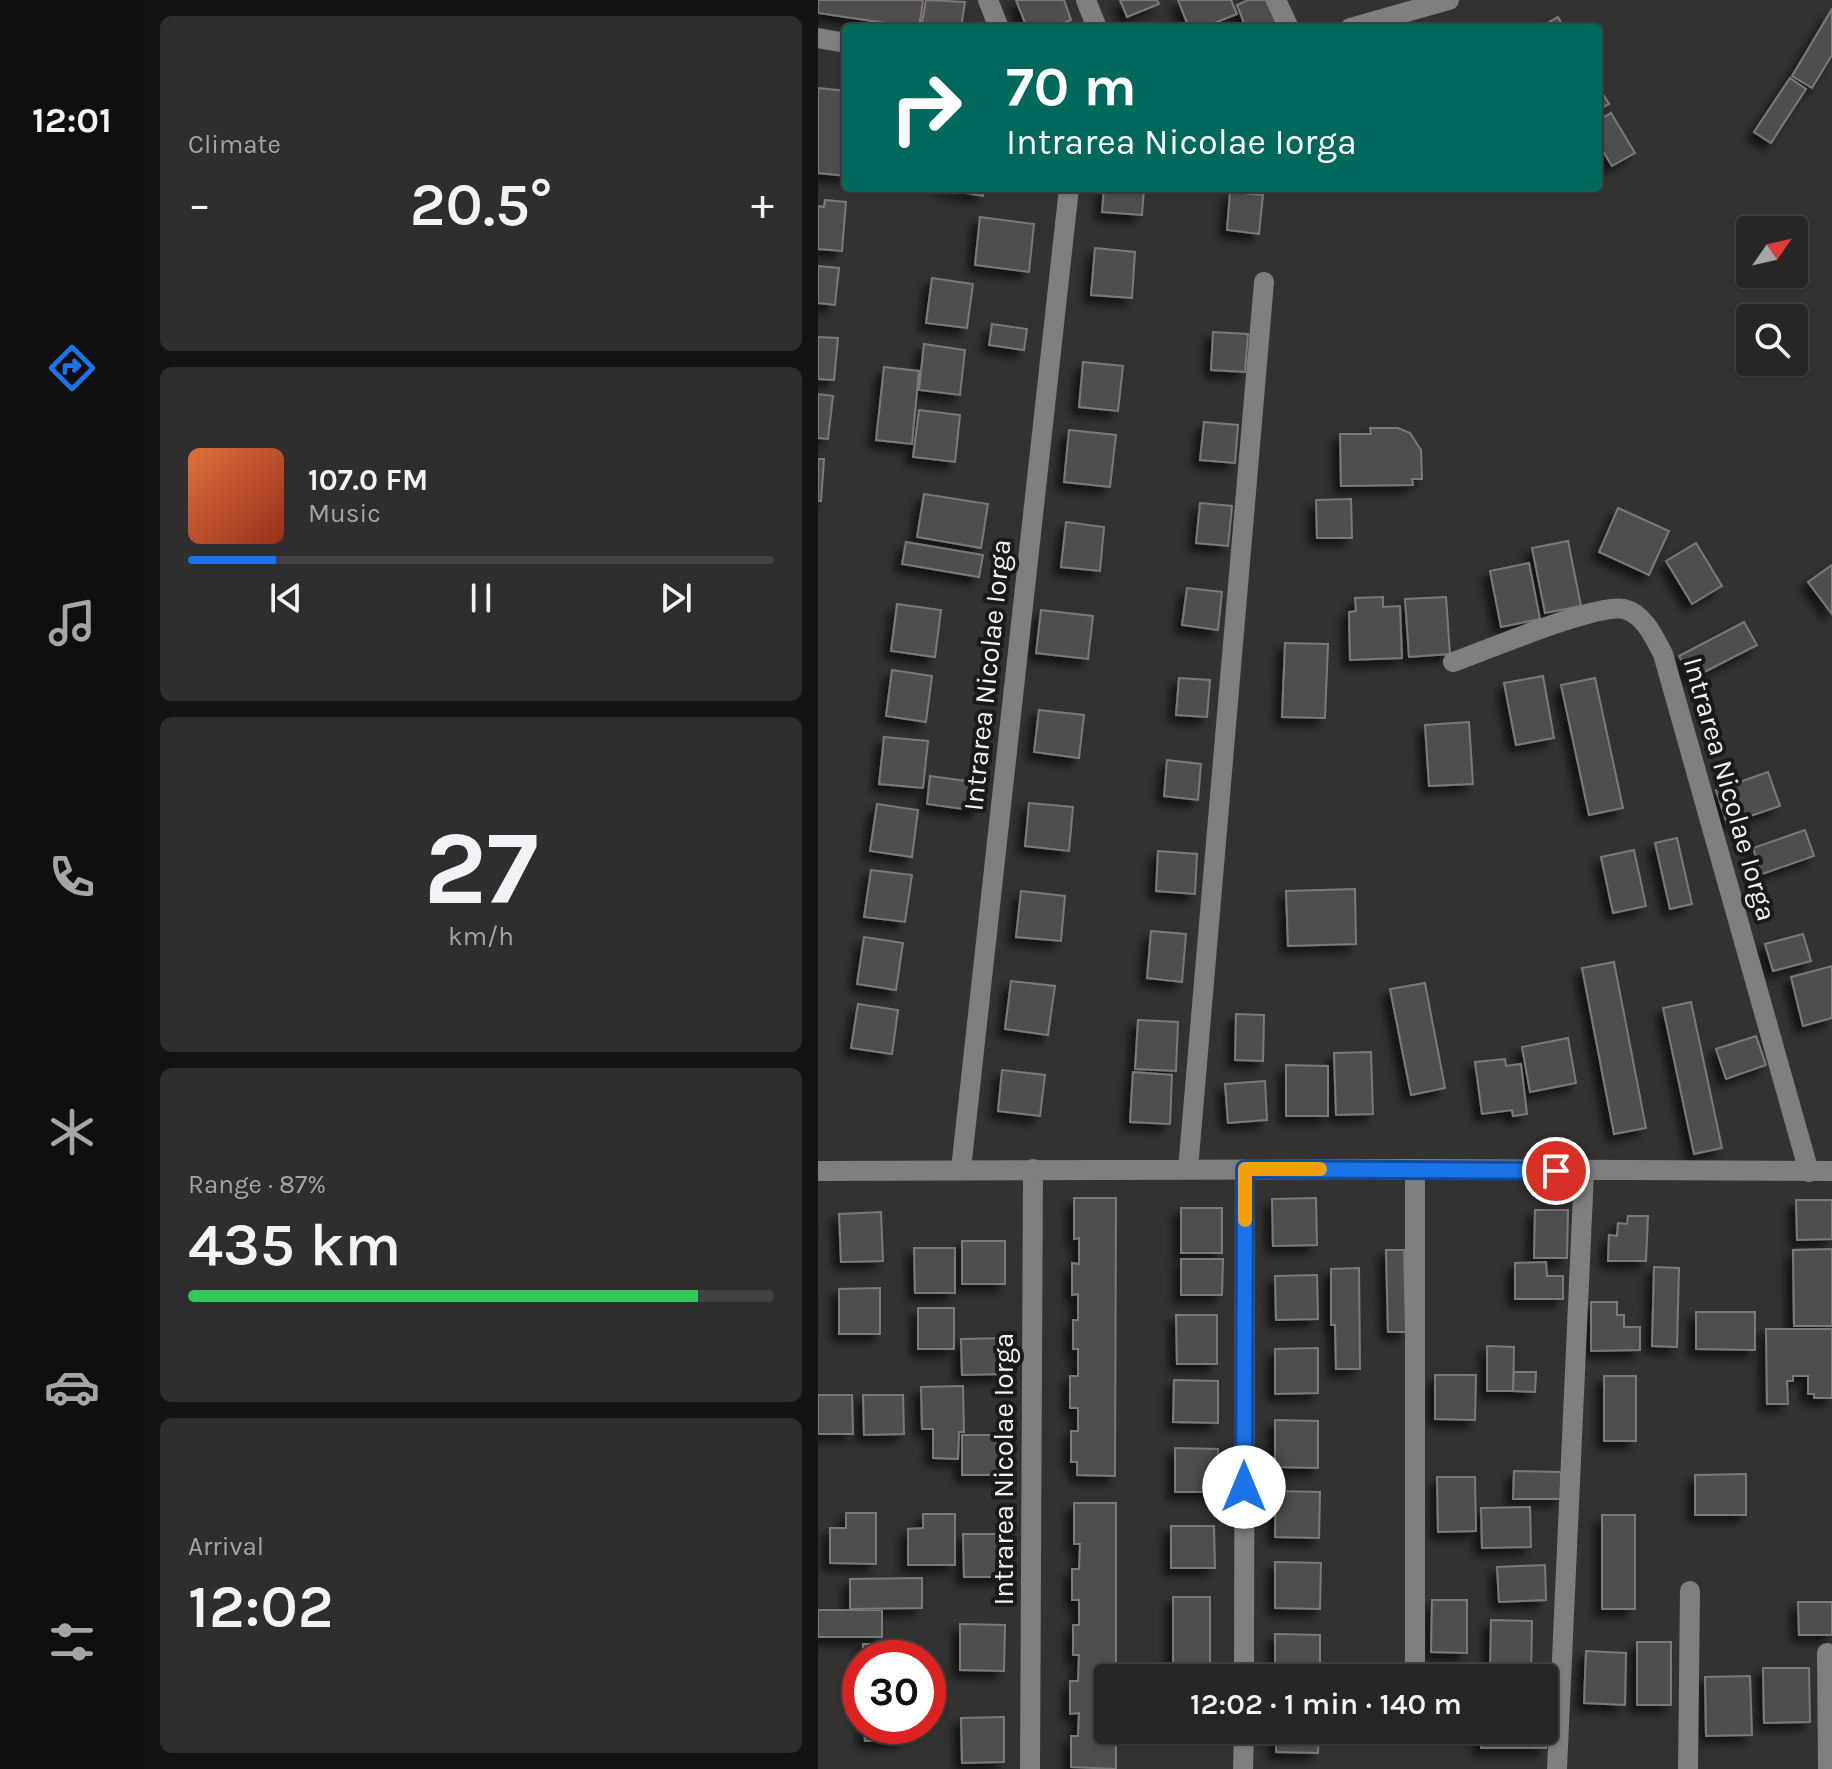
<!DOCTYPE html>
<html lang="en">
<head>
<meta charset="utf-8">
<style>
	:root { --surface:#272525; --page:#2f2d2d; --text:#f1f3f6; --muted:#a4a5a7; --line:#434242; --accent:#1a73e8 }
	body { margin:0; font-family:Karla,sans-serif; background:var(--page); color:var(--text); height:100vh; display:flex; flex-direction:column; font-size:30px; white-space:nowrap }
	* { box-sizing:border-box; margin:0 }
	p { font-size:26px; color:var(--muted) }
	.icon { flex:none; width:44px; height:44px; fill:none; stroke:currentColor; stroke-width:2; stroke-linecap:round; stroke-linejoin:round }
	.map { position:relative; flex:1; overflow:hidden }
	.drawer { display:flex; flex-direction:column; gap:16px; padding:16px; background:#151414; width:674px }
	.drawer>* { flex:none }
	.guide { position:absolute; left:24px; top:24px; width:760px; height:168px; border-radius:8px; box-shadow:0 2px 6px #0004,0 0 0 2px var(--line); background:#00695c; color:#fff; overflow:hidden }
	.needle { width:52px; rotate:56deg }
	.buttons { position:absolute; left:918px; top:216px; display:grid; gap:16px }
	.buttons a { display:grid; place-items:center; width:72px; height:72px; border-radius:8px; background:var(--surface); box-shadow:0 2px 6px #0004,0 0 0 2px var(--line); font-size:40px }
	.speed { position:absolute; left:24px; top:1640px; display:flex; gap:16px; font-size:40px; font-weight:700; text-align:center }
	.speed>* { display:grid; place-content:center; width:104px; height:104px; border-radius:50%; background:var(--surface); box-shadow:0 2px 6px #0004,0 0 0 2px var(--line); line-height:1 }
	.speed .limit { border:12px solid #d22; background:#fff; color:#111 }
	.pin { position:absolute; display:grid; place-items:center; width:68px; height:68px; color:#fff; margin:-34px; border:4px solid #fff; border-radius:50%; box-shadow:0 2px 8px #0007 }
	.me { position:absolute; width:88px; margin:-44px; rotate:0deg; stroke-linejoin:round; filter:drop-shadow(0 0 6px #0008) }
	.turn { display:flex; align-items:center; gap:28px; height:168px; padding:0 32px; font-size:36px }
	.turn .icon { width:104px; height:104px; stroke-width:2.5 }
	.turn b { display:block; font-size:56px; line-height:68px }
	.big { font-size:60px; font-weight:600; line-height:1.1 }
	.drawer .card { flex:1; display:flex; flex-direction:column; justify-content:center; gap:12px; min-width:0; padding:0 28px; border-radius:12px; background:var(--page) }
	.drawer .dial { align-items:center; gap:0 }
	.dial b { font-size:104px; line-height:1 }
	.song { display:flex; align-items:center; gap:24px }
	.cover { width:96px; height:96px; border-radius:12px; background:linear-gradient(135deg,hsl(20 70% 55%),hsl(10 70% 35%)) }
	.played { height:8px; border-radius:4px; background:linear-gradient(90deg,var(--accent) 15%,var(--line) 15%) }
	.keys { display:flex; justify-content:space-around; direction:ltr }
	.heat { display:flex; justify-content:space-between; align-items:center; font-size:44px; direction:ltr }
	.charge { height:12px; border-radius:6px; background:linear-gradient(90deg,#34c759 87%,var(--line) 0) }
	.trip { position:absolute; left:276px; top:1664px; width:464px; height:80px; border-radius:8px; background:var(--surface); box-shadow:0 2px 6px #0004,0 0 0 2px var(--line); font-weight:600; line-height:80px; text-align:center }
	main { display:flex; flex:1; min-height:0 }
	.tabs { display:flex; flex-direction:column; width:144px; justify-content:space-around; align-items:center; background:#100f0f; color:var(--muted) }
	.tabs .icon { width:56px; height:56px }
	.tabs .selected { color:var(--accent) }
	.tabs b { font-size:36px; color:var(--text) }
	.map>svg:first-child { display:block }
</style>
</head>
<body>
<main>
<nav class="tabs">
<b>12:01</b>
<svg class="icon selected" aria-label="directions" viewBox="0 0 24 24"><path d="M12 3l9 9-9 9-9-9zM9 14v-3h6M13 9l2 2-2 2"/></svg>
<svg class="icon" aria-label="music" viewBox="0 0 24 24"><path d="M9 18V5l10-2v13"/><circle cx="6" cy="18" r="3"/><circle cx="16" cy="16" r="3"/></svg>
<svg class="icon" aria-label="phone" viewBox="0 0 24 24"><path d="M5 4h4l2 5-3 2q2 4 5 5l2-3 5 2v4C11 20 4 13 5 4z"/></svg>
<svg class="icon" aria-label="climate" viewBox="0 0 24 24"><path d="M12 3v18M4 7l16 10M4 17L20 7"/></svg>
<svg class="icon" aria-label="car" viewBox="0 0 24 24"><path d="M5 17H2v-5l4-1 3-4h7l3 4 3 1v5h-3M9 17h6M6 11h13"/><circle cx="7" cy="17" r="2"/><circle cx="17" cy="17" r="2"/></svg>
<svg class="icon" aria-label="filters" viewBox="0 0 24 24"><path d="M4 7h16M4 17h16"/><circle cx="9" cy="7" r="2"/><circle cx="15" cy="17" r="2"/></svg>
</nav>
<section class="drawer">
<div class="card"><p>Climate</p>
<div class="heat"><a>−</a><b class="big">20.5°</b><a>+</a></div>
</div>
<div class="card">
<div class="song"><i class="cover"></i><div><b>107.0 FM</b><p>Music</p></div></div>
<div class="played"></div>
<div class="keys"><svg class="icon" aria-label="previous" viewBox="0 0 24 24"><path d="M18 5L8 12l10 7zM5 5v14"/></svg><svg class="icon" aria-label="pause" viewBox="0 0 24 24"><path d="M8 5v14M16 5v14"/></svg><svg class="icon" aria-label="next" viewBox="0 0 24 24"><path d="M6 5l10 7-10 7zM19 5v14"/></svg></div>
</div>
<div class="card dial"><b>27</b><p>km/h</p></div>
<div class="card"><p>Range · 87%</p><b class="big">435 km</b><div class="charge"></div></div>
<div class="card"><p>Arrival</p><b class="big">12:02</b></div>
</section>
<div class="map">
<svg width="1014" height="1769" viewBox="0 0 1014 1769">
	<defs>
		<filter id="shadow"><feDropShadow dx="-7" dy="7" stdDeviation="4" flood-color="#0009"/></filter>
	</defs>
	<rect width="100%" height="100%" fill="#343131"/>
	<!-- building -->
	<path fill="#504d4e" stroke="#7d7979" stroke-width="2" filter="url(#shadow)" d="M0,0h105l-4,28 -101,-15z
		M108,0l39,2 -4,26h-40z
		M198,0h48l7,20 -21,8h-23z
		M302,0h37l2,4 -32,13z
		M360,0h53l6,14 -35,14h-13z
		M430,0h18l13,28h-33l-9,-23z
		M1014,9v46l-20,33 -20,-12z
		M740,17l6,11h-25z
		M972,78l16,11 -35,54 -17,-11z
		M780,86l11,18 -11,6z
		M0,88l28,3v85l-28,-3z
		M793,113l24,40 -23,13 -14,-23v-23z
		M121,188h45l-1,8z
		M286,188h40l-2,27 -40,-3z
		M412,192l33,3 -4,39 -32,-4z
		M7,200l21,2 -4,49 -24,-2v-43l6,1z
		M162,217l54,7 -5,48 -54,-7z
		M277,248l40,4 -3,46 -41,-3z
		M0,266l21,2 -4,37 -17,-2z
		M114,278l41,6 -6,44 -41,-5z
		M174,324l35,5 -3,21 -35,-5z
		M395,332l35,2 -3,38 -34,-2z
		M0,337l20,1 -4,42 -16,-1z
		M106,344l41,6 -5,45 -41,-5z
		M265,362l40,4 -5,45 -39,-4z
		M66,367l35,4 -7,73 -36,-4z
		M0,394l15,2 -5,43 -10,-1z
		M101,410l41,5 -5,47 -42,-5z
		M386,422l34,3 -3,38 -35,-3z
		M552,428h28l12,5 11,17 1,29h-10l1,6 -72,1 -1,-52h31z
		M251,430l47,5 -6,52 -46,-5z
		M0,459h6l-3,42h-3z
		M106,494l64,10 -7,44 -64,-11z
		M533,499l1,39h-35l-1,-38z
		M382,503l32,3 -4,40 -32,-3z
		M800,508l51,23 -20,44 -50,-23z
		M248,522l38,5 -4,44 -39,-4z
		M750,541l13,65 -36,7 -13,-65z
		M88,542l77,13 -4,22 -77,-13z
		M878,543l26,43 -30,18 -26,-43z
		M711,563l11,56 -39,8 -11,-56z
		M1014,565v49l-24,-32z
		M369,588l35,4 -4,38 -36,-5z
		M565,597v10l17,-1 2,52 -52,2 -1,-48 7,-1 -1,-13z
		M628,597l4,57 -41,3 -4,-58z
		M79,604l44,6 -6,47 -44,-6z
		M223,610l52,6 -5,43 -52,-6z
		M926,622l13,23 -66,34 -12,-23z
		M467,643l43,1 -3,74 -43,-1z
		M74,670l40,6 -6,46 -40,-6z
		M725,676l11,62 -38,7 -12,-62z
		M361,678l31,2 -3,37 -31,-2z
		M777,678l28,130 -34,7 -28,-130z
		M221,710l45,5 -5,43 -45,-6z
		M651,722l4,62 -44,2 -4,-61z
		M66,737l44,4 -5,47 -44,-4z
		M349,760l34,4 -3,36 -34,-4z
		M950,772l12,34 -53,18 -11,-34z
		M112,776l52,7 -4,28 -51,-7z
		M211,803l44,4 -4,44 -44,-5z
		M59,804l41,6 -6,47 -42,-6z
		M987,830l9,26 -52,18 -9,-26z
		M859,838l15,66 -22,5 -15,-66z
		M816,850l12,56 -33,7 -12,-56z
		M340,851l39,3 -2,40 -39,-3z
		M53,870l41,5 -7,47 -41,-5z
		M537,889l1,55 -68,2 -2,-55z
		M203,891l44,5 -4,45 -45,-4z
		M333,931l35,3 -4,48 -35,-4z
		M985,934l8,27 -38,10 -8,-27z
		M46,937l39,6 -7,47 -39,-6z
		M796,962l32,166 -32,6 -32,-166z
		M1014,966v52l-29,8 -12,-49z
		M193,981l44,5 -7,49 -43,-6z
		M607,983l20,105 -34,7 -21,-106z
		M873,1002l31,146 -28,6 -31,-146z
		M40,1004l40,6 -6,44 -41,-6z
		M418,1014l28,1 -1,46 -28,-1z
		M320,1020l40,2 -2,49 -41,-2z
		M938,1036l10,29 -40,14 -10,-30z
		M750,1038l8,45 -46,9 -8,-45z
		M553,1052l2,62 -37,1 -2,-62z
		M687,1059l1,7 15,-2 6,50 -14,2 -1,-6 -30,4 -7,-52z
		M468,1065l42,1v50h-42z
		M184,1070l43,5 -5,41 -42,-5z
		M315,1072l39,3 -2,49 -40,-2z
		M447,1081l2,39 -39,3 -3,-39z
		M256,1198h42l-1,278 -38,-1v-13h-6v-31h7v-23h-8v-32h8v-27h-5v-29h5v-26l-6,1v-32l7,1v-26l-5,1z
		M498,1198l1,47 -44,1 -1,-47z
		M978,1200h36v39l-35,1z
		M363,1208h41v45h-41z
		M717,1210h33l-1,48h-33z
		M63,1212l2,49 -42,1 -2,-48z
		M810,1216h20l-2,45h-38l1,-26 8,1 1,-13 9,1z
		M144,1241h43v43h-43z
		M96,1248h41v45h-40z
		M1014,1249v77h-38l-1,-76z
		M568,1250h18l2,82h-18z
		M363,1259h42l-1,36h-41z
		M728,1262l1,14h16v23h-48v-36z
		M836,1267l25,1 -2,79 -25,-1z
		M541,1268l1,101h-24l-1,-44h-4v-56z
		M499,1275l1,44 -42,1 -1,-44z
		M62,1288v46h-41v-45z
		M773,1302h26v13h7v12h16v23l-49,1z
		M100,1308h36v41h-36z
		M878,1312h59v38l-59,-1z
		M358,1315h41v49h-40z
		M948,1329h66v69h-18v-4h-6v-18h-15v5h-6l1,23h-21z
		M187,1338v36l-43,1 -1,-36z
		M669,1346l27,1 -1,44h-26z
		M500,1348v45l-43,1v-45z
		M696,1372h22l-1,20 -22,-1z
		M617,1375h41l-1,45 -40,-1z
		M786,1376h32v65h-32z
		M356,1380l44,1v42l-45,-1z
		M145,1386l1,46h-5l-1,27 -25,-1v-29h-11l-1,-42z
		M0,1395h34l1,39h-35z
		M45,1395h40l1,39 -40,1z
		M457,1420l43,1v47l-43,-1z
		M144,1435h45v40h-45z
		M357,1448l43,1v43h-43z
		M696,1471l47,1v27h-48z
		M928,1474v41h-51v-40z
		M619,1477h38l1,54 -38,1z
		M458,1491l44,1 -1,46 -44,-1z
		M256,1503h42v175h-8v52h8v39l-45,-2v-31h7l1,-23 -9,1v-33h8l1,-26h-6v-30h6v-25h-7v-31h7l1,-25h-6z
		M712,1507l1,40 -49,1 -1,-40z
		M28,1513h30v51l-46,-1v-35h16z
		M105,1514h32v51h-47v-36l15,-1z
		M784,1515h33v94h-33z
		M353,1526h43l1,42h-44z
		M145,1534h42v43h-41z
		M457,1562l46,1 -1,46 -45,-1z
		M727,1565l1,35 -47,2 -2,-35z
		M104,1578v30l-72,1v-30z
		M355,1597h37v66h-37z
		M614,1600h35v53l-36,-1z
		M980,1602h34v33h-33z
		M0,1610h64v27h-64z
		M673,1620l41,1 -1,57h-41z
		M142,1624l45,1 -1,46 -44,-1z
		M457,1634l45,1v43h-45z
		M819,1642h34v63h-34z
		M45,1644h44v14h-44z
		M768,1651l40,2 -1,52 -41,-2z
		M618,1664h35v14h-35z
		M945,1668h46l1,54 -46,1z
		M932,1676l2,59 -46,1 -1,-59z
		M726,1711l2,37h-65v-18h63z
		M186,1717v45l-42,1 -1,-45z
		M46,1726h42v14l-41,1z
		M458,1730h43l-1,23 -42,-1z"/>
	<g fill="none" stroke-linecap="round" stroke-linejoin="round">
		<!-- minor -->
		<path stroke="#807e7e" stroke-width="20" d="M170,0l11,28
			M268,0l11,28
			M458,0l13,28
			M532,28l99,-28
			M0,38l28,5
			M635,662c32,-11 143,-59 171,-53 20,5 30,28 39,45l146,518
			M143,1169l108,-981
			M370,1169l76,-887
			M0,1171l597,-2 417,2
			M1009,1653l1,116
			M426,1678l1,-509
			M597,1678v-509
			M212,1769l3,-600
			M425,1769l1,-39
			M739,1769l27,-597
			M870,1769l2,-178"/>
	</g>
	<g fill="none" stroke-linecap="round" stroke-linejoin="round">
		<defs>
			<path id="route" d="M426,1487l1,-318 311,2"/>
		</defs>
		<!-- route casing -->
		<use href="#route" stroke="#114b97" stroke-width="20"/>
		<!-- route -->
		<use href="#route" stroke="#1a73e8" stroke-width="14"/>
		<!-- slow -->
		<path stroke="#f59e0b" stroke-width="14" d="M427,1220v-51h75"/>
	</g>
	<g text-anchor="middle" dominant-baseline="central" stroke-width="8" stroke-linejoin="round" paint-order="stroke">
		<!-- street labels -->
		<g font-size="28" fill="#f4f1f1" stroke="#1b1919">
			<text transform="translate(169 675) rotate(-84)">Intrarea Nicolae Iorga</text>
			<text transform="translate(912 789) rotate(74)">Intrarea Nicolae Iorga</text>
			<text transform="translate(185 1469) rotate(-90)">Intrarea Nicolae Iorga</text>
		</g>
	</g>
</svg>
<div class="buttons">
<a><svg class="needle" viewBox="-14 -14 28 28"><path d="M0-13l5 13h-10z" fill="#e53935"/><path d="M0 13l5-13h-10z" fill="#a4a5a7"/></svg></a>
<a><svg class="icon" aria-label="search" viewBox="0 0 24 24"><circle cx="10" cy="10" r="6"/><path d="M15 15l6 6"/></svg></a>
</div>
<div class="speed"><div class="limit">30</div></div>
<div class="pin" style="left:738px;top:1171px;background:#d93025"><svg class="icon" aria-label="arrive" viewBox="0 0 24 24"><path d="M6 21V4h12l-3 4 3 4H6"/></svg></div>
<svg class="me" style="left:426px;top:1487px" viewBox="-20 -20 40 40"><circle r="19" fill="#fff"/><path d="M0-13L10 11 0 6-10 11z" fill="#1a73e8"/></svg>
<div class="trip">12:02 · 1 min · 140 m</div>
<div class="guide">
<div class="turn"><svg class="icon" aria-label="right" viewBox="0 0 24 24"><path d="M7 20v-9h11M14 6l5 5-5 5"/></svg><div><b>70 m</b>Intrarea Nicolae Iorga</div></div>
</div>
</div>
</main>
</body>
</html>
